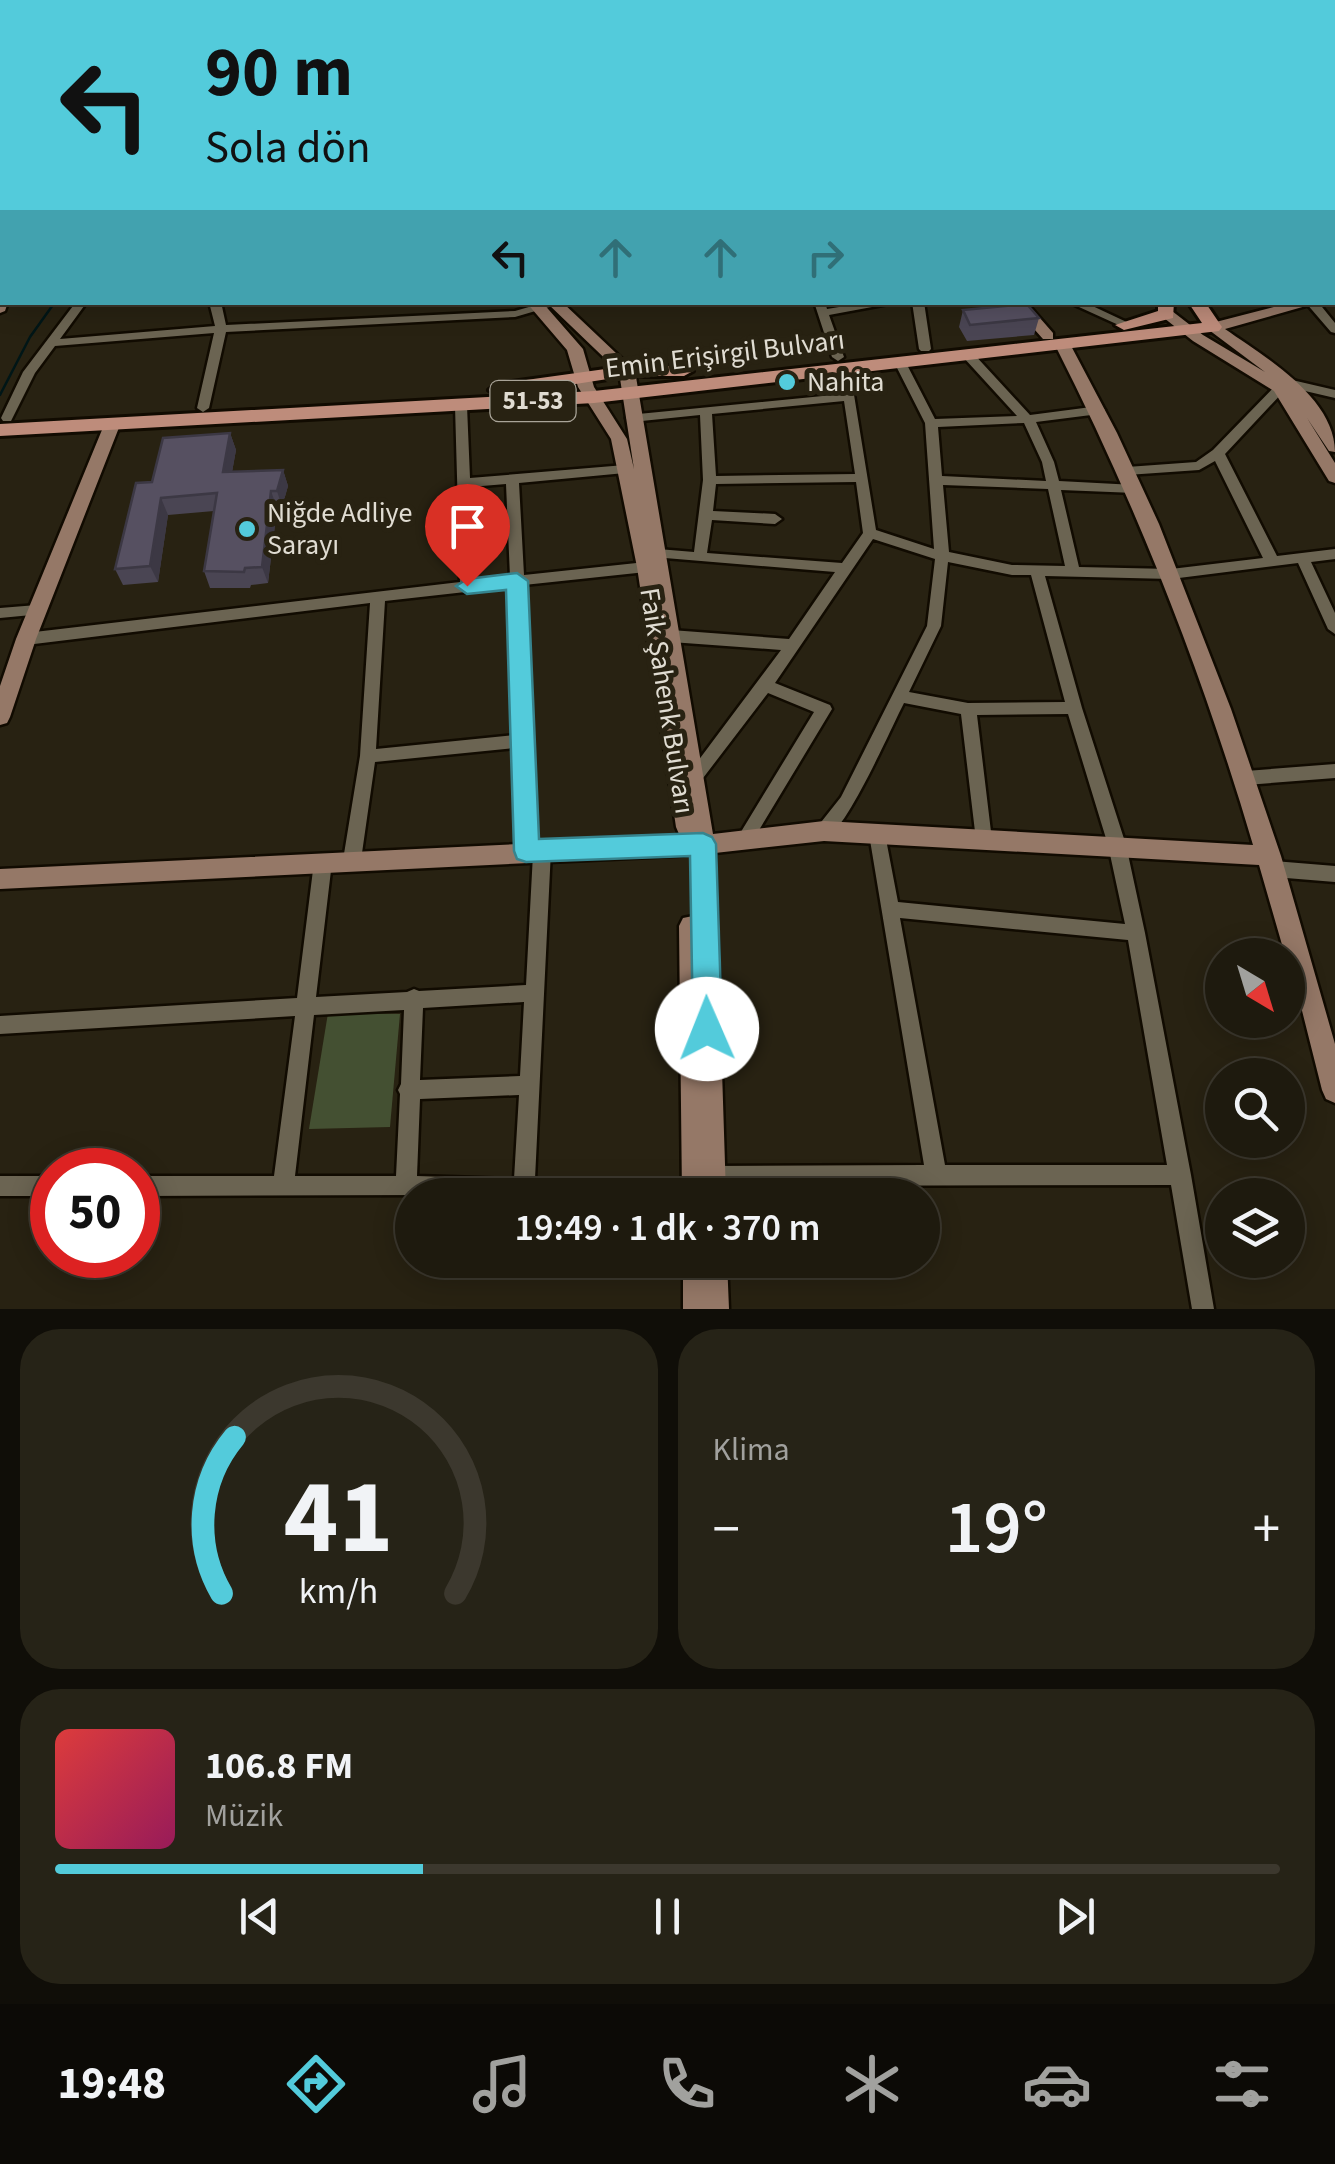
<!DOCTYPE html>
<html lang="tr">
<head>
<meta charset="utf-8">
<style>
	:root { --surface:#1e1a0e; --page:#262317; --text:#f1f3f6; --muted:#a1a19e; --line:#3c382e; --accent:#53cbdb }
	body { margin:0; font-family:"Source Sans 3",sans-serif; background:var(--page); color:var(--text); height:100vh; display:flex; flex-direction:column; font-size:38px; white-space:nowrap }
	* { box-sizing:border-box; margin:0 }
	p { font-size:32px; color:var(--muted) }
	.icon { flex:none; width:55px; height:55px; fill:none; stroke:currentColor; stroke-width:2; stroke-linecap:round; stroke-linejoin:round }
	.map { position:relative; height:1309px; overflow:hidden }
	.panel { display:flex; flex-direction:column; gap:20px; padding:20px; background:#100e08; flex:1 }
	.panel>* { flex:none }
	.hud { position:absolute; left:0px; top:0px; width:1335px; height:305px; box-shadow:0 5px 25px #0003,0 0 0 2px var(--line); background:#53cbdb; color:#111; overflow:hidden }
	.needle { width:65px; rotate:142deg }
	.buttons { position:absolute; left:1205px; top:938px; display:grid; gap:20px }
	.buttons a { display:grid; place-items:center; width:100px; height:100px; border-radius:50%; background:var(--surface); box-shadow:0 5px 25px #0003,0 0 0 2px var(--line); font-size:50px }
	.speed { position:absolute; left:30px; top:1148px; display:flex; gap:20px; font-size:50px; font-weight:700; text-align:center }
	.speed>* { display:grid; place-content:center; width:130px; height:130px; border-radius:50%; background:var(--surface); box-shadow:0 5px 25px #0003,0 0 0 2px var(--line); line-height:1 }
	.speed .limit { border:15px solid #d22; background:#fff; color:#111 }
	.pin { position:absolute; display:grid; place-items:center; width:85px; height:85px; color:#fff; margin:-102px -42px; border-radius:50% 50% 50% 0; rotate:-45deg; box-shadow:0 0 10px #0007 }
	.pin .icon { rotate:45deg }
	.me { position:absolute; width:110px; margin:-55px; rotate:359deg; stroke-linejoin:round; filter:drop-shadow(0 0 8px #0008) }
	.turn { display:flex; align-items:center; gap:35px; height:210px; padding:0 40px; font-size:45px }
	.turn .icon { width:130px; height:130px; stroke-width:2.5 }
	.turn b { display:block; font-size:70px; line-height:85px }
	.lanes { display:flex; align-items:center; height:95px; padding:0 40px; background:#0003; justify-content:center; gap:50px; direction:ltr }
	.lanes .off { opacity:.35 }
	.big { font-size:75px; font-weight:600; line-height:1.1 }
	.panel .tile { flex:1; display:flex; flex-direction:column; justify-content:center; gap:15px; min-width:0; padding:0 35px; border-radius:40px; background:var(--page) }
	.panel .dial { align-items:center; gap:0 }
	.dial svg { height:260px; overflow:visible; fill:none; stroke:var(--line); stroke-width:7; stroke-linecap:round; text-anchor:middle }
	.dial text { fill:var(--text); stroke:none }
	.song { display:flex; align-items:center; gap:30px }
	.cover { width:120px; height:120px; border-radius:15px; background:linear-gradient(135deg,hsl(0 70% 55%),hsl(330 70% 35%)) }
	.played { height:10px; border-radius:5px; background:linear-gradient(90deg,var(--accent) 30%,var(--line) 30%) }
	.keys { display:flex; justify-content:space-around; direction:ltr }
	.heat { display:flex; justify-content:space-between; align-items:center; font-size:55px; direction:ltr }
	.panel .tiles { flex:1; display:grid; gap:20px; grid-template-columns:1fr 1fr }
	.tile:last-child { grid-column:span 2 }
	.trip { position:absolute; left:395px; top:1178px; width:545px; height:100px; border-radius:50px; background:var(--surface); box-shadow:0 5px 25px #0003,0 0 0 2px var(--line); font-weight:600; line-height:100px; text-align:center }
	.tabs { display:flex; height:160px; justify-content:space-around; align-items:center; background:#0c0a06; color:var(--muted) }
	.tabs .icon { width:70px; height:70px }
	.tabs .current { color:var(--accent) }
	.tabs b { font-size:45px; color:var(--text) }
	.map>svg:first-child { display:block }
</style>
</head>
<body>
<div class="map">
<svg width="1335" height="1309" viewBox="0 0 1335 1309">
	<rect width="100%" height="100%" fill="#282212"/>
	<!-- green -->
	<path fill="#445032" d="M328,1013l72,1 -10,113 -81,2z"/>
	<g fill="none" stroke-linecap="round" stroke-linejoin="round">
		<!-- stream -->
		<path stroke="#001617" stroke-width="2.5" d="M0,395l30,-58 25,-35"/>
		<defs>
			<path id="street" d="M226,0h8l-1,2h-8z
				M312,0h8l-1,2h-8z
				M475,0h8l1,2h-8z
				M533,0h9l1,2h-8z
				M705,0h9l-2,2h-9z
				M780,0h10l2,2h-9z
				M1332,197h3v6h-3z
				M1332,273h3v8h-3z
				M0,283h2v7h-2z
				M76,302h11l-27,37 155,-13 -6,-24h12l5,23 289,-14 31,-9 10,3 -41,12 -289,15 -17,76 -6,4 -6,-4 17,-75 -159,13 -20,27 -24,48h-8l-2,-3 22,-46z
				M814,302h11l2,7 42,-7h30l-70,13 15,42 -6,4 -6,-4z
				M912,302h12l7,47 -2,2h-8l-2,-2z
				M1068,302h16l49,23 -6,3 -4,-1z
				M1318,302l17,21v10l-4,-1 -25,-29z
				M968,351l4,1 58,63 69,-9 6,4 -6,4 -63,8 18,40 5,19 76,4 7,4 -7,4 -74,-3 18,77 92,2 92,-11 -48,-97 -16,9 -72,5 -7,-4 7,-4 69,-5 17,-12 63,-65 4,-1 6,4 -2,3 -59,63 52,102 58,-7v10l-24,3 24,51v21l-7,-5 -30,-66 -127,16 -126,-3 37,132 44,137 19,88 46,242 23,134h-22l-21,-124 -460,1 -7,-3 -3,-7 3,-7 7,-3 213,-1 -55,-331 2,-5 6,-2 6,2 2,5 13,68 227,22 -17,-79 -40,-131 -91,1 15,125 -2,5 -6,2 -6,-2 -2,-5 -15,-126 -57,-11c-11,21 -59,131 -79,135 -2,0 -4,-1 -7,-2l-2,-5 2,-5 23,-29 86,-171 8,-67 -62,-20 -98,144 55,22 2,4 -82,136 -6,2 -6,-2 -2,-5 78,-128 -46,-19 -68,89 -6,2 -6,-2 -2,-5 95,-127 -110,-8 -7,-6 2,-4 5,-2 118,9 46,-67 -182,-15 -2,-3 7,-5 36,3 9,-72 -3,-65 -68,7 -6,-4 2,-3 215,-21 -4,-27 2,-3h8l27,166 58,19 -9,-126 -31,-61 2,-3h8l31,60 82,-3 -53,-58 -2,-3zM844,401l11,73 -139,2 -4,-62zM1024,423l18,39 4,19 -104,-5 -4,-49zM856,482l7,51 -21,30 -135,-10 5,-33 63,4 7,-5 -7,-5 -62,-3 3,-27zM943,485l105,4 17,77 -53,-1 -63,-13zM948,562l64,13h19l34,127 -97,1 -59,-11 32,-66zM900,918l228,22 39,225h-222z
				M1292,380l43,10v8l-47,-11v-6z
				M461,402l6,4 3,72 155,-13 7,4 -7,4 -106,10 5,92 122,-13 7,5 -7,5 -122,13 10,263 8,-5 6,2 3,5 -16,329 161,5 7,3 3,7 -568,2v-20h136l21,-160 -295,18v-18l297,-18 17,-136 3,-5 6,-2 6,2 3,5 -16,135 91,-5 7,-3 5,2 107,-6 7,-131 -7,4 -6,-2 -3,-5 -3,-103 -139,14 -14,98 -3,5 -6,2 -6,-2 -3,-5 17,-104 10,-153 -344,42 -7,-6 7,-6 434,-51 -5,-176zM506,484l4,93 -36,4 -4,-94zM510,587l4,148 -138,14 9,-148zM524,1002l-4,74 -100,4 3,-72zM404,1010l-3,74 -3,6 2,4 -4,82h-101l19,-161zM519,1095l-5,84 -97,-3 3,-77z
				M37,605l5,1 2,4 -2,4 -42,4v-10z
				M1335,764v14l-89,7 -6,-2 -2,-5 2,-5 6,-2z
				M1274,861l61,5v16l-61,-5 -6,-3 -3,-5 3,-5z
				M0,1176h52v20h-52z"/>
			<path id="secondary" d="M440,0h10l1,2h-10z
				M745,0h11l1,2h-11z
				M878,0h10l1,2h-10z
				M1332,59h3v6h-3z
				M0,293h2v9h6l-3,9 -5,2z
				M1332,294h3v8h-3z
				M526,302h16l41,47 11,38 33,52 7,30 -15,-97 -73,-70h16l73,69 78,463 111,-13 429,24c-51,-173 -116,-339 -198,-500l8,-5 6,2 48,91 42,91 72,185 50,147 54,188v59l-9,-4 -4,-9 -34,-135h-3l-26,-90 -435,-24 -109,12 11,342h-44l-3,-269 4,-8 10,-2 -1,-61 -692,34v-20l686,-33 -7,-2 -3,-7 -39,-260 -26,-128 -33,-52 -11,-37z
				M1010,302h16l27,31v6h-10z
				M1293,302h27l-95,27c40,28 110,69 110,123l-6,-1 -22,-33 28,45v20l-6,-2 -55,-90 -81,-50 -34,-27 8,-5 5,2 31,24 62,37 -60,-45 3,-3z
				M112,420l8,5 -84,214 -26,78 -3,6 -7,2v-39l16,-47 88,-214z
				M683,1260h44l2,49h-46z"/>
			<path id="primary" d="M961,0h14l1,2h-13z
				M1158,302h16l-1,16 -49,12 -9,-5 43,-14z
				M1188,302h17l17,25 -3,4 -625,72 -594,33v-12l594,-33 608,-68z
				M627,366h57l9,5 -9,5h-57l-129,20 -9,-6 9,-6z"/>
		</defs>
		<!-- street casing -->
		<use href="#street" stroke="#110b01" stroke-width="5"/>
		<!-- secondary casing -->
		<use href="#secondary" stroke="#110b01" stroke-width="5"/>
		<!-- primary casing -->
		<use href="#primary" stroke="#110b01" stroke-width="6"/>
		<!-- street -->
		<use href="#street" fill="#6b6452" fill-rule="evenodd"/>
		<!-- secondary -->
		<use href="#secondary" fill="#957867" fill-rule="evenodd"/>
		<!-- primary -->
		<use href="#primary" fill="#be8c7b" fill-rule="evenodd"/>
		<!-- rail -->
		<path stroke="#9c978b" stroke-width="2.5" stroke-dasharray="12 6" stroke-linecap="butt" d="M0,97l2,-4"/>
	</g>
	<!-- wall -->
	<path fill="#4a4553" d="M983,302h42l14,16 -5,17 -67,6 -8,-14 4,-17 25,-2z
		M230,433l6,17 -4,22 51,-2 5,16 -6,21 -5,1 -9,75 -17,2 -1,3h-40l-6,-17 10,-60 -46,4 -10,67 -35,3 -8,-16 37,-87z"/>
	<!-- shaded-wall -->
	<path fill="#3c3844" d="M230,433l6,17 -7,39 -6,-17z
		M283,470l5,16 -6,21 -5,-16z
		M271,491l6,17 -9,75 -6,-16z
		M161,498l7,17 -10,67 -8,-16z"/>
	<!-- building -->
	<path fill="#565061" stroke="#3c3844" stroke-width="2.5" d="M1108,0h64l3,2h-65z
		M1001,302h24l14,16 -69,7 -7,-15 42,-4z
		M230,433l-7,39 60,-2 -6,21h-6l-9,76 -17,1 -1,4 -40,-1 13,-78 -56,5 -11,68 -35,3 21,-86 16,-1 11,-44z"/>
	<!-- route -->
	<path fill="#53cbdb" stroke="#36848e" stroke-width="2.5" d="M517,573l11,8 11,258 164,-6 9,4 4,7 6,185 -5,10 -10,4 -10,-4 -4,-10 -3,-173 -164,6 -9,-3 -3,-8 -8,-261 -39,4 -11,-8 11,-7z"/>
	<!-- markers -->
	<g fill="#53cbdb" stroke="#282212" stroke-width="4">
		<circle cx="787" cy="382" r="10"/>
		<circle cx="247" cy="529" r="10"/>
	</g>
	<g text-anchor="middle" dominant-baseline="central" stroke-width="10" stroke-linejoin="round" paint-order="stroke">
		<!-- shield labels -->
		<rect fill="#282212" stroke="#a9a498" stroke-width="2.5" x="490.5" y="381" width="85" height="40" rx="8"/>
		<g font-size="25" font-weight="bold" fill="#e0dcd2">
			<text x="533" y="401">51-53</text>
		</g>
		<!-- street labels -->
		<g font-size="28" fill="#e0dcd2" stroke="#282212">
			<text transform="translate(725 354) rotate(-7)">Emin Erişirgil Bulvarı</text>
			<text transform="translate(667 701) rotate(81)">Faik Şahenk Bulvarı</text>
		</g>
		<!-- poi labels -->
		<g font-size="28" fill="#e0dcd2" stroke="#282212" text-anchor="start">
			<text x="807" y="382">Nahita</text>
			<text x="267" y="513">Niğde Adliye<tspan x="267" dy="32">Sarayı</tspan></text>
		</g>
	</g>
</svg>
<div class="buttons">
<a><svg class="needle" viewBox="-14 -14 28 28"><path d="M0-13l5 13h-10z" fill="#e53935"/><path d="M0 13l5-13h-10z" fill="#a1a19e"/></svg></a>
<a><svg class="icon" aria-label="search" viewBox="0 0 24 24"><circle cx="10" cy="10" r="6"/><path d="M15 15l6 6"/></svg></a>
<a><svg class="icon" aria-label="layers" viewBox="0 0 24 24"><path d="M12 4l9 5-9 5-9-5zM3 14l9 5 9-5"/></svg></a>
</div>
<div class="speed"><div class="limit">50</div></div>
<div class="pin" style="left:467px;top:586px;background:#d93025"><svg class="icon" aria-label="arrive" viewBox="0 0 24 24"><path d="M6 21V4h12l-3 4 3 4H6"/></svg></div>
<svg class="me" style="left:707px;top:1029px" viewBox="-20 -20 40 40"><circle r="19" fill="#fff"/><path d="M0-13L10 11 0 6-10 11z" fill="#53cbdb"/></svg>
<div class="trip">19:49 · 1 dk · 370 m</div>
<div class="hud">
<div class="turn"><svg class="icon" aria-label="left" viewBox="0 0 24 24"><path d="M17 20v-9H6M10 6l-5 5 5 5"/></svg><div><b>90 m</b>Sola dön</div></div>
<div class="lanes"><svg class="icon" aria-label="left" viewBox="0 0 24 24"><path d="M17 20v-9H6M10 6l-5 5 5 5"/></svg><svg class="icon off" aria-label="ahead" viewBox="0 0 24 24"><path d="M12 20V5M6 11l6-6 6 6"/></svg><svg class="icon off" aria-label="ahead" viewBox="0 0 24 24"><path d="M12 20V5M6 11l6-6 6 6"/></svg><svg class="icon off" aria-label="right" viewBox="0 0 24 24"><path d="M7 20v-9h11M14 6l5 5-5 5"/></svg></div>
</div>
</div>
<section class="panel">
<div class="tiles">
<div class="tile dial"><svg viewBox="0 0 100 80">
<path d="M14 69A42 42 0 1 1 86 69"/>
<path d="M14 69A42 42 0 0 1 18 21" stroke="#53cbdb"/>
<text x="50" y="56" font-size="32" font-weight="700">41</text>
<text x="50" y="72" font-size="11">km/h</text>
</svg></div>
<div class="tile"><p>Klima</p>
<div class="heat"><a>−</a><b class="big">19°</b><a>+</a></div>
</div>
<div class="tile">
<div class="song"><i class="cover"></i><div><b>106.8 FM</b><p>Müzik</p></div></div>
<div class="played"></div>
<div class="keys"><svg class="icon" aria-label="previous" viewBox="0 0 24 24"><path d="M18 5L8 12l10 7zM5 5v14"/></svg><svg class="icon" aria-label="pause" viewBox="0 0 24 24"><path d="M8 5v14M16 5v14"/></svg><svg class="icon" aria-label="next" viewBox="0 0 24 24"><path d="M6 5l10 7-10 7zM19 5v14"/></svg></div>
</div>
</div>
</section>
<nav class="tabs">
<b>19:48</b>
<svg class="icon current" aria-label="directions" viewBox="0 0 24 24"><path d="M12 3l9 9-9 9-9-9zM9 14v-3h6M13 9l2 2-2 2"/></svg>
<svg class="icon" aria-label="music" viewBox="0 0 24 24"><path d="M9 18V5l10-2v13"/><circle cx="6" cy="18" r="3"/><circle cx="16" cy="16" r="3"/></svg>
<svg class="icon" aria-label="phone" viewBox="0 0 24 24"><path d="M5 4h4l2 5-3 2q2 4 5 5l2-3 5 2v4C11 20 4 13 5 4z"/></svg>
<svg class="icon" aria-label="climate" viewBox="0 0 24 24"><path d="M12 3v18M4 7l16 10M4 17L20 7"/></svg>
<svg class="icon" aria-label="car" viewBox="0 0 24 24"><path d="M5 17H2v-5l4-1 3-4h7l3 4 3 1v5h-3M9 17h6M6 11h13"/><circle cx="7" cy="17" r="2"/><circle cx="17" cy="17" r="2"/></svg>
<svg class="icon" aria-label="filters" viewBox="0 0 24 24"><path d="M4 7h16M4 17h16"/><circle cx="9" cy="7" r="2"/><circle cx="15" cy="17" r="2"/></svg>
</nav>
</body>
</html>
